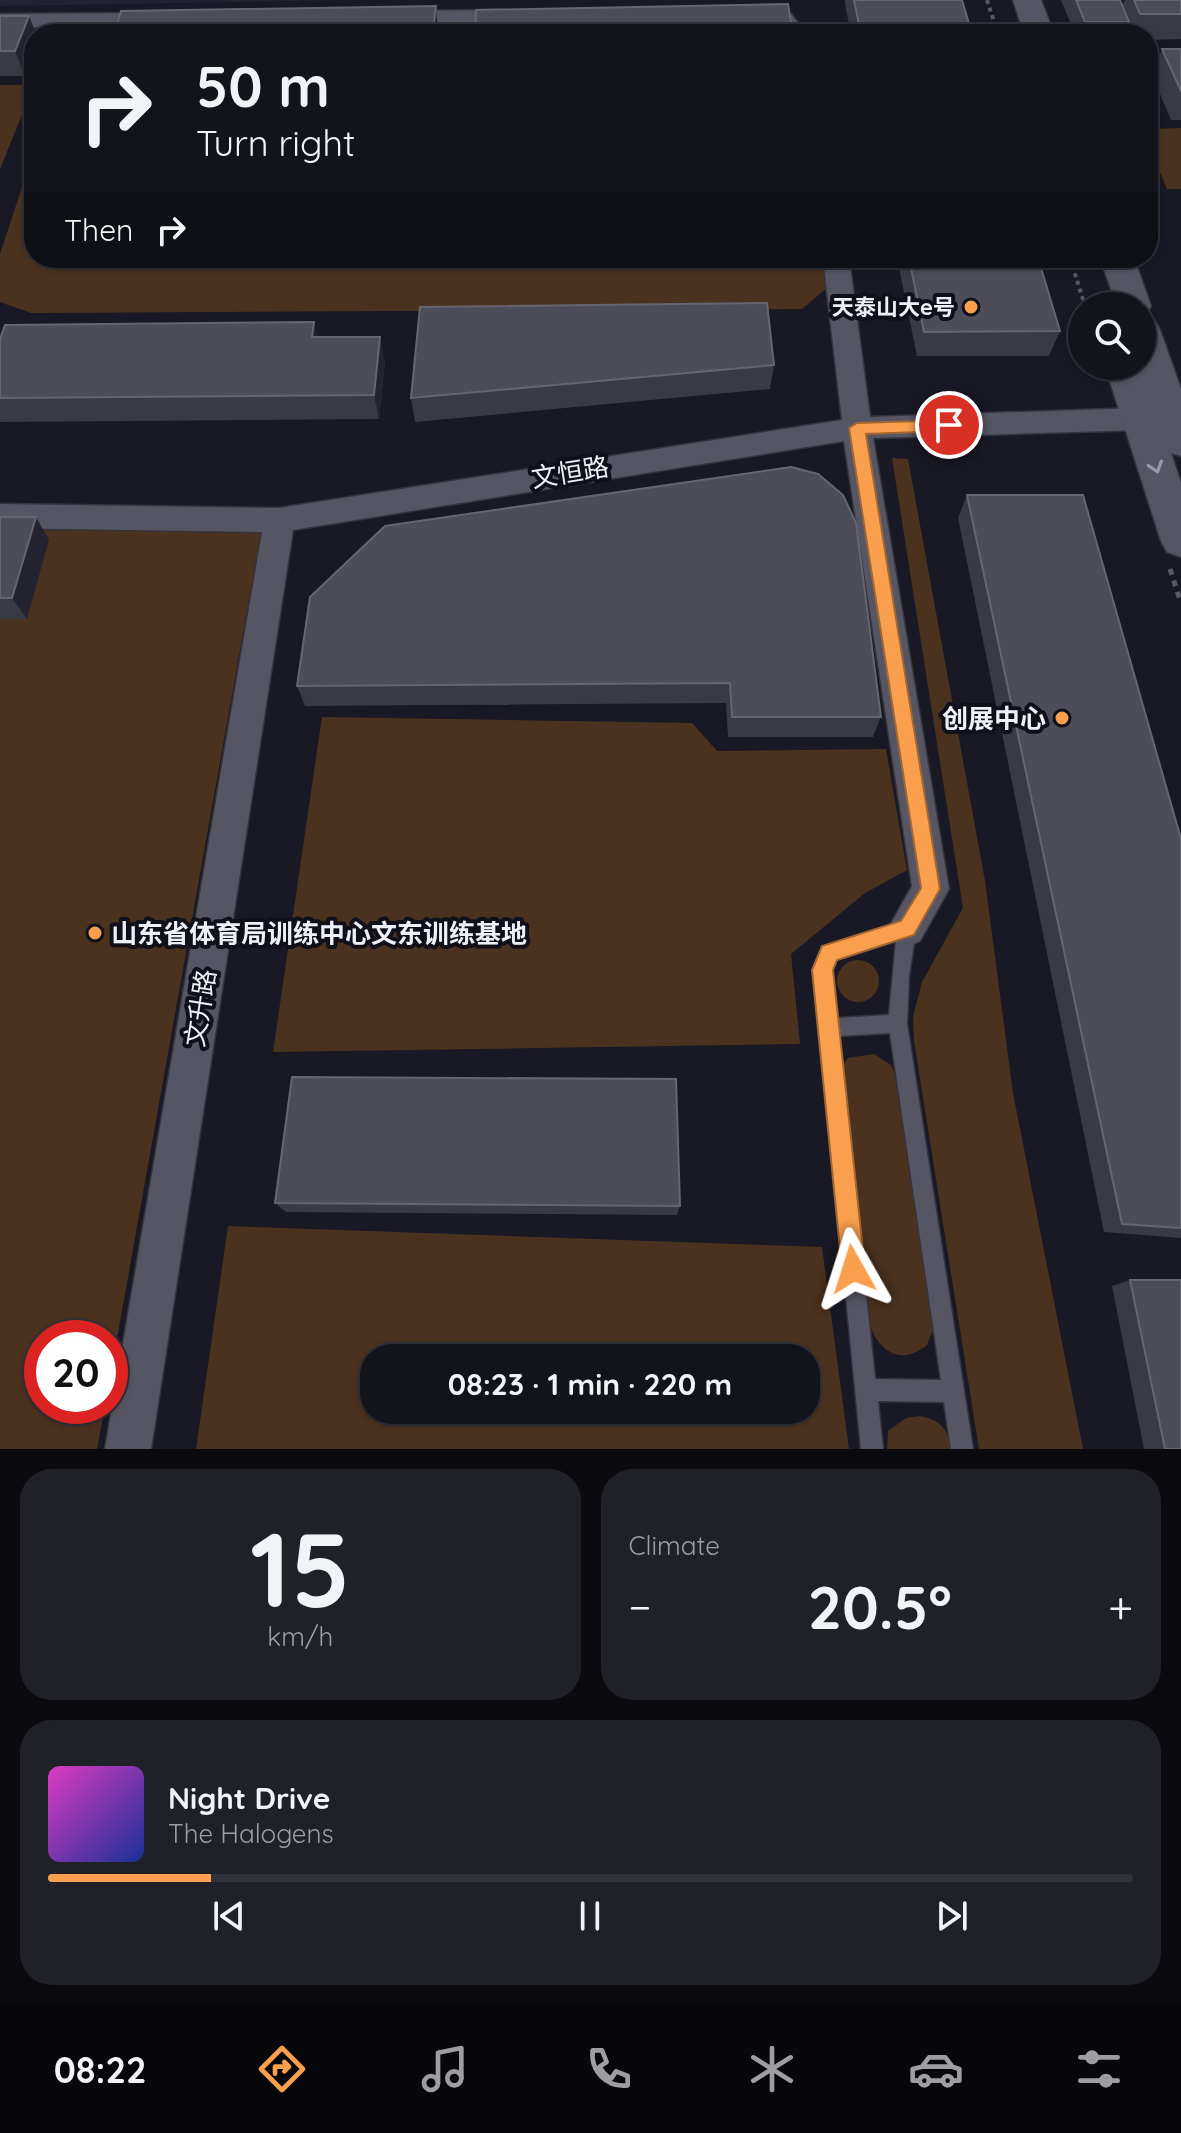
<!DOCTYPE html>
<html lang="en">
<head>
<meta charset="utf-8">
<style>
	:root { --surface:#13131c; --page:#202029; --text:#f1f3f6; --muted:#9d9ea3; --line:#32323b; --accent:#fa9f4e }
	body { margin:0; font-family:Quicksand,"Noto Sans SC",sans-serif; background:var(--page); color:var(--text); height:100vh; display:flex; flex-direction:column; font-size:30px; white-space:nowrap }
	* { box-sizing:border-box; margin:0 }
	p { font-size:26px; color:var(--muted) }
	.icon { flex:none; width:44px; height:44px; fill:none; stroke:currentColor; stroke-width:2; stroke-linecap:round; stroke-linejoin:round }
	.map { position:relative; height:1449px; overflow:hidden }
	.side { display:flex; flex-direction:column; gap:20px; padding:20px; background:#0a0a0f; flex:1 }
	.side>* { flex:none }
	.top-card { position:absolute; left:24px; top:24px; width:1134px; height:244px; border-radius:32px; box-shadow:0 2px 6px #0004,0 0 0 2px var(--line); background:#13131c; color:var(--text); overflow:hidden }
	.buttons { position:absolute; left:1068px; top:292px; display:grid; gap:16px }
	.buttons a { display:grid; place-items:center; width:88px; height:88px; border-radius:50%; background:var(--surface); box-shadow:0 2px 6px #0004,0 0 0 2px var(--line); font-size:40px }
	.speed { position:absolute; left:24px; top:1320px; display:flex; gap:16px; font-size:40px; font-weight:700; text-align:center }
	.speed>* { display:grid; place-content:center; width:104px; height:104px; border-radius:50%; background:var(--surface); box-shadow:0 2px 6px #0004,0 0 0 2px var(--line); line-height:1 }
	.speed .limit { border:12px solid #d22; background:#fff; color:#111 }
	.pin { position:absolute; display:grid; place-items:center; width:68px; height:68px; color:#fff; margin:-34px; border:4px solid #fff; border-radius:50%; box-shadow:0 2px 8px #0007 }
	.me { position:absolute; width:88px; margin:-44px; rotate:354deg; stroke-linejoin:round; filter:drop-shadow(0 0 6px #0008) }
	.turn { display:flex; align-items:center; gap:28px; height:168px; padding:0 40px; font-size:36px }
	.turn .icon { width:104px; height:104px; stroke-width:2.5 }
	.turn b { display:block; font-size:56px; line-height:68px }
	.then { display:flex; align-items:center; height:76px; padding:0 40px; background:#0003; gap:16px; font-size:30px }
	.big { font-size:60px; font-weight:800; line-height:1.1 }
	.side .card { flex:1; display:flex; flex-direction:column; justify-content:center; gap:12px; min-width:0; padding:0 28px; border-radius:32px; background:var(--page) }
	.side .dial { align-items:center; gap:0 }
	.dial b { font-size:104px; line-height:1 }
	.song { display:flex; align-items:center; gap:24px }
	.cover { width:96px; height:96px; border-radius:12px; background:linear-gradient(135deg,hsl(310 70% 55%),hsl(230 70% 35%)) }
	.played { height:8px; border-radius:4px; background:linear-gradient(90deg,var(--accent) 15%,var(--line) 15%) }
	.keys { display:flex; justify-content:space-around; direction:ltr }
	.heat { display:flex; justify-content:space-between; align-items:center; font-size:44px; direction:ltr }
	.side .tiles { flex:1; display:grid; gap:20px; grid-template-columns:1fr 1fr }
	.card:last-child { grid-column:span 2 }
	.trip { position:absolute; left:360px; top:1344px; width:460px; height:80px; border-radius:32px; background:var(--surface); box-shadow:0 2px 6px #0004,0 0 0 2px var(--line); font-weight:800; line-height:80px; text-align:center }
	.dock { display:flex; height:128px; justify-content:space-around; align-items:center; background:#08080b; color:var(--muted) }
	.dock .icon { width:56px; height:56px }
	.dock .on { color:var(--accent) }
	.dock b { font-size:36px; color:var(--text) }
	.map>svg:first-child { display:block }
</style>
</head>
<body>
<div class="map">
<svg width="1181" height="1449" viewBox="0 0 1181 1449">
	<rect width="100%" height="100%" fill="#191925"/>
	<!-- built -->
	<path fill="#223" d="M0,0h358l-358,6z"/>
	<!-- green -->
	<path fill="#4b321e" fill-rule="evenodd" d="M0,85h34l-34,84z
		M1181,128v61h-14l-19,-45v-15z
		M34,151v107h795l5,24 -32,27 -771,4 -31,-11v-48z
		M892,458l16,1 77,422 28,212 70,356h-104l-65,-408 -1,-24 9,-35 41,-74z
		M262,527l-152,851v-40h-68v68h63l-8,43h-97v-921z
		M322,717l370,6 25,28 169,-2 21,121 -42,23 -74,61 9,90 -527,8z
		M837 981a21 21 0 1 1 42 0a21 21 0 1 1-42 0Z
		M874,1054l17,11 4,10 39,252 -7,18c-28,23 -51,4 -59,-26l-29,-249 9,-12z
		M228,1226l594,21 27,202h-653zM374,1358h432v52h-432z
		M919,1416c20,3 29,12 32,33h-64l1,-18 18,-13z"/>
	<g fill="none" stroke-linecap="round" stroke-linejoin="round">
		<defs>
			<path id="lane" d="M907,921l6,2 3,6 -7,47 -2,48 66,425h-22l-7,-47 -66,-1 5,48h-22l-47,-479 10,-23zM896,941l-7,74 -52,3 -5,-48 4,-10zM890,1033l51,347 -66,-1 -36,-343z"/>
			<path id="street" d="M749,8l42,6 16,20h-22l-13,-11 -31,-3 -3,-5z
				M520,10l11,7 -3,5 -135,3 -11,-7 11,-7z
				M164,13l11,7 -3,5 -172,3v-14z
				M823,258h26l21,159 270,-9 10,4 4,7 -4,7 -10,4 -267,8 76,451 -29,52 -13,6 -13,-6 -6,-12 24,-43 -68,-445 -551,89 -142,919h-46l157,-917 -262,-4v-24l279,4 563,-88z"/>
			<path id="secondary" d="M1013,0h28l13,34h-30z
				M1100,258h34l17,48 -5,8 -4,2v-10h-25z
				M1142,318l13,3 5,9 21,59v67l-10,-3 10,30v74l-14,-5 -6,-11 -56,-175h37z"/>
		</defs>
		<!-- lane casing -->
		<use href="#lane" stroke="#34343d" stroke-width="3"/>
		<!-- street casing -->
		<use href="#street" stroke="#34343d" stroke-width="3"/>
		<!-- secondary casing -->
		<use href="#secondary" stroke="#34343d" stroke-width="3"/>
		<!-- path-far1 -->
		<path stroke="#595964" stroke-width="4" stroke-dasharray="4 4" stroke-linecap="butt" d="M987,0l11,34
			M1070,258l15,48"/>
		<!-- path -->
		<path stroke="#595964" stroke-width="5" stroke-dasharray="6 6" stroke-linecap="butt" d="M1170,569l11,34"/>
		<!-- lane -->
		<use href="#lane" fill="#555563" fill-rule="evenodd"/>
		<!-- street -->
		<use href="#street" fill="#555563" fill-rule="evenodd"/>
		<!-- secondary -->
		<use href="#secondary" fill="#555563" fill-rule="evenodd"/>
	</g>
	<!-- wall -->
	<path fill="#393a45" d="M845,0h117l10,34h-121l-6,-30z
		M1061,0h59l2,6 3,-6h56v39l-33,1v-6h-20l-2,-4 -1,4h-50z
		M0,16h29l7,18h-2v19l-9,23h-25z
		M1162,49h19v71h-10l-19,-45z
		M897,258h141l22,73 -11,25h-132z
		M318,337l67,25 -6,57 -379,3v-83z
		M774,365l-4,24 -355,33 -4,-24z
		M967,495l214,344v399l-77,-6 -146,-714z
		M0,517l49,23 -22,79h-27z
		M385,526l496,191 -8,20h-145l-2,-34 -421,3 -8,-20z
		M275,1203l405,3 -3,9 -391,-3z
		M1130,1280l51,169h-37l-32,-163z"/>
	<!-- shaded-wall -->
	<path fill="#242430" d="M436,6l2,28h-5z
		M29,16l7,18h-2v19l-9,23 -10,-25z
		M314,322l6,25 -8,-10z
		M380,337l5,25 -6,57 -5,-24z
		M36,517l13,23 -22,79 -15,-21z"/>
	<!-- building -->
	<path fill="#4c4d58" stroke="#666671" stroke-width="2" d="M854,0h108l10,34h-111z
		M1076,0h44l9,22h-44z
		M1134,0h47v14h-41z
		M788,4l5,30h-318l1,-24z
		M436,6l-3,28h-319l7,-23z
		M0,16h29l-14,35h-15z
		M1162,49h19v42z
		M909,258h129l22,73 -136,1z
		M767,303l7,62 -363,33 9,-91z
		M314,322l-2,15h68l-6,58 -374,3v-59l5,-14z
		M791,467l27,7 25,21 13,28 25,194h-149l-2,-34 -433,3 13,-89 75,-71z
		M967,495h116l98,344v389l-59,-4z
		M0,517h36l-24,81h-12z
		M292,1077l384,2 4,127 -405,-3z
		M1130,1280h51v169h-16z"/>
	<!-- one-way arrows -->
	<defs><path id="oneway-chevron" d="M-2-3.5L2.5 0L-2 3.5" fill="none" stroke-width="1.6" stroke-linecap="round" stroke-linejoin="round" transform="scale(2)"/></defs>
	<use stroke="#9a9aa6" href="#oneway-chevron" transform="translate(1156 467) rotate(72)"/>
	<!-- route -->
	<path fill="#fa9f4e" stroke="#a26733" stroke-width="2" d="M949,420l7,5 -7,6 -83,3 74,455 -26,46 -77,25 -4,10 32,299 -3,8 -9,4 -8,-4 -3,-8 -30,-299 10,-24 79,-25 20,-33 -72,-460 8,-5z"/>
	<!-- markers -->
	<g fill="#fa9f4e" stroke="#10101b" stroke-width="3">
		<circle cx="971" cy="307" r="8"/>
		<circle cx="1062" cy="718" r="8"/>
		<circle cx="95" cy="933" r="8"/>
	</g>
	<g text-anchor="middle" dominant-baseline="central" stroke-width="8" stroke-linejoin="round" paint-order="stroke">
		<!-- far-poi labels -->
		<g font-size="22" font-weight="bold" fill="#efeff7" stroke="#10101b" text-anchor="end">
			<text x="955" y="307">天泰山大e号</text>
		</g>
		<!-- street labels -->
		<g font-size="26" fill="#efeff7" stroke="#10101b">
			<text transform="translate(570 472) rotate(-9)">文恒路</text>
			<text transform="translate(200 1008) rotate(-81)">文升路</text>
		</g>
		<!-- poi labels -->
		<g font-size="26" font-weight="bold" fill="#efeff7" stroke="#10101b" text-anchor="end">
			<text x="1046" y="718">创展中心</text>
			<text x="111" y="933" text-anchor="start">山东省体育局训练中心文东训练基地</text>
		</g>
	</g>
</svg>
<div class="buttons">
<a><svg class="icon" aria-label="search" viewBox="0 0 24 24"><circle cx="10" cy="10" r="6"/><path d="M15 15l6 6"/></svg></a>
</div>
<div class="speed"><div class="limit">20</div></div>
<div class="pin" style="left:949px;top:425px;background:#d93025"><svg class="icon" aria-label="arrive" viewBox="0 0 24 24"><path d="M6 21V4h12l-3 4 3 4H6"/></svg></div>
<svg class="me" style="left:853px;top:1269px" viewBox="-20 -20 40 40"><path d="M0-17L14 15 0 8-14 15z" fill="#fa9f4e" stroke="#fff" stroke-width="4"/></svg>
<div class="trip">08:23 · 1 min · 220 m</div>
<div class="top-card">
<div class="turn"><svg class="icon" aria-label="right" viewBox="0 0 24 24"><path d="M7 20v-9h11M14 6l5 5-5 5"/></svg><div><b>50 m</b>Turn right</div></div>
<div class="then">Then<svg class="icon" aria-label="right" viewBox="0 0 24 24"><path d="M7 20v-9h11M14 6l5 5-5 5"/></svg></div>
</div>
</div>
<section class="side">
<div class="tiles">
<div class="card dial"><b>15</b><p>km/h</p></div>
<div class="card"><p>Climate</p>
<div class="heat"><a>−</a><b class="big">20.5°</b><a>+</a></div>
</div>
<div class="card">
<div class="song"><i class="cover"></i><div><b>Night Drive</b><p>The Halogens</p></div></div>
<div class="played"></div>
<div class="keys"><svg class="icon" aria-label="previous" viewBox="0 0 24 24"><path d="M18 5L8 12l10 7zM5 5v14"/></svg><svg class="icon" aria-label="pause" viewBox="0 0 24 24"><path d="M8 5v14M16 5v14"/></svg><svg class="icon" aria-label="next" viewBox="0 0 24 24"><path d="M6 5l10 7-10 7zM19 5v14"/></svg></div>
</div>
</div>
</section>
<nav class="dock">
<b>08:22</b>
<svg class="icon on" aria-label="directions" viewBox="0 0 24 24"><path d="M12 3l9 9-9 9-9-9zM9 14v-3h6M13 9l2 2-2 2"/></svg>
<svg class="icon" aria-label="music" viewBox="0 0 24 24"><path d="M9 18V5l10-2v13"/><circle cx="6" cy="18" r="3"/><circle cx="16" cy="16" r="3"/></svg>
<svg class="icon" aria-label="phone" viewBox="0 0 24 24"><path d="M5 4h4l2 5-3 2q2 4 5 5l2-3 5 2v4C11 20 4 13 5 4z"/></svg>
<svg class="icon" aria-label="climate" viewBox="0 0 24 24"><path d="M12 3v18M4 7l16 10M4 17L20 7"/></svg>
<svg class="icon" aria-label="car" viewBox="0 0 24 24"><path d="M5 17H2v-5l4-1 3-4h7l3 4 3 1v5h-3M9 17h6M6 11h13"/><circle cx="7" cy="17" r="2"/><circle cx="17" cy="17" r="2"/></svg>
<svg class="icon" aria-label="filters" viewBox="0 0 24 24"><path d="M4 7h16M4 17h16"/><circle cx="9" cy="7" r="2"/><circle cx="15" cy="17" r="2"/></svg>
</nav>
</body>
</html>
